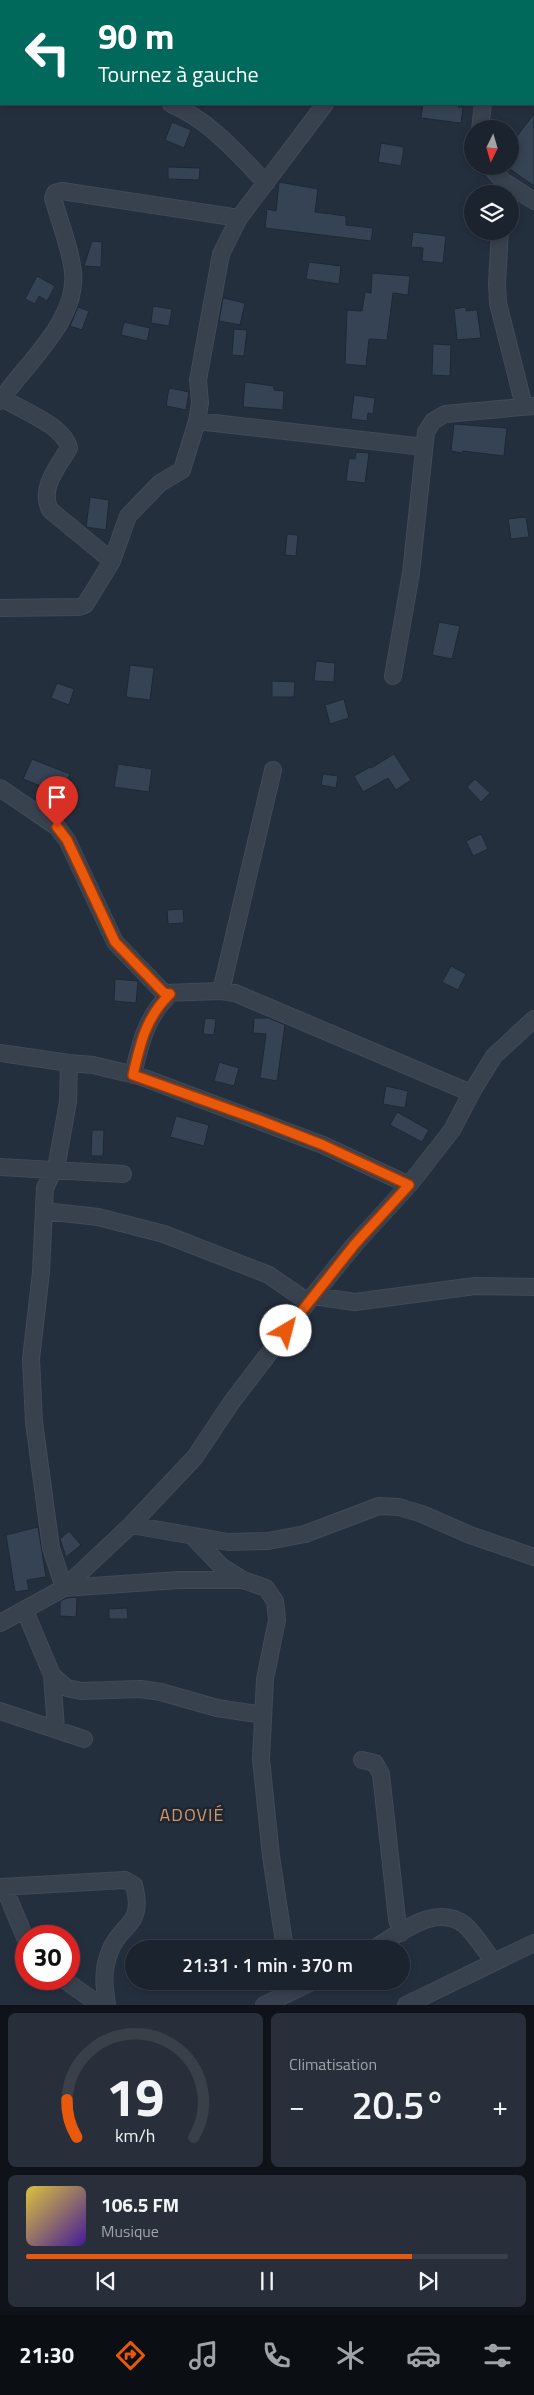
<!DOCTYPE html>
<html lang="fr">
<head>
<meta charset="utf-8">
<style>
	:root { --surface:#1b232e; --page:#282f3a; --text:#f1f3f6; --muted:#a0a4aa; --line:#39404a; --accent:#ea580c }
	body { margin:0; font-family:"Titillium Web",sans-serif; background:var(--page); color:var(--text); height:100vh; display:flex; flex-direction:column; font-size:19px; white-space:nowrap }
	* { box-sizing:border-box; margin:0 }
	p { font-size:16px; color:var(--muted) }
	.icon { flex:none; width:28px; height:28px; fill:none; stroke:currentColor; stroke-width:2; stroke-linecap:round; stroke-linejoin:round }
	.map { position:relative; height:2005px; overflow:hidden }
	.sheet { display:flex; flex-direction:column; gap:8px; padding:8px; background:#0f1319; flex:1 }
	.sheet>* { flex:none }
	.top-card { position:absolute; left:0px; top:0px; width:535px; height:105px; box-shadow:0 2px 8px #0003,0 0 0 1px var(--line); background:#00695c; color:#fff; overflow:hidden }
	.needle { width:32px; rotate:185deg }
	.fabs { position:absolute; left:464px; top:120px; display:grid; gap:10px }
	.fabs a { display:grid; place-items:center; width:55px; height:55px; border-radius:50%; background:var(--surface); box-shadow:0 2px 8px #0003,0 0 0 1px var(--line); font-size:25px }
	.speed { position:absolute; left:15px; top:1925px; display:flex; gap:10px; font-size:25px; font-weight:700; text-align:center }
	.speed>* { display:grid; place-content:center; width:65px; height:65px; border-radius:50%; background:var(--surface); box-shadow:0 2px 8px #0003,0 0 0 1px var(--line); line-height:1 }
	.speed .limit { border:8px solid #d22; background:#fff; color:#111 }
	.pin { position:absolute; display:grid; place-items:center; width:42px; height:42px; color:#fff; margin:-51px -21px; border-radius:50% 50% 50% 0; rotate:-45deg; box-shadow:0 0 5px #0007 }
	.pin .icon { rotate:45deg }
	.me { position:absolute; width:55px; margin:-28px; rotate:37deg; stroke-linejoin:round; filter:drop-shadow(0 0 4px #0008) }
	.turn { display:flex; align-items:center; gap:18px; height:105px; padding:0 15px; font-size:22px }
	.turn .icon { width:65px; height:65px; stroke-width:2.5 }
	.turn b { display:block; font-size:35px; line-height:42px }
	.big { font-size:38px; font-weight:600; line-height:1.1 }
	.sheet .widget { flex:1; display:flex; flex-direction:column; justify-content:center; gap:8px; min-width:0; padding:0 18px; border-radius:8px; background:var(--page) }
	.sheet .dial { align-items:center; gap:0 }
	.dial svg { height:130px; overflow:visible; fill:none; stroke:var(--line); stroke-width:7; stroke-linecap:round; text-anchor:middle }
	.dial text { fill:var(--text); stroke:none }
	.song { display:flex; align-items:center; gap:15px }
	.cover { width:60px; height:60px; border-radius:8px; background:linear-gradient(135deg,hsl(50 70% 55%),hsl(260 70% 35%)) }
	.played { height:5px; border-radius:2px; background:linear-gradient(90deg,var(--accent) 80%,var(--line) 80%) }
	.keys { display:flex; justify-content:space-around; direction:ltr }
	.heat { display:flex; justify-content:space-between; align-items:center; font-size:28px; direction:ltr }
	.sheet .tiles { flex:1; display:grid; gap:8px; grid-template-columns:1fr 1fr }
	.widget:last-child { grid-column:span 2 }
	.trip { position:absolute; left:125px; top:1940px; width:285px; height:50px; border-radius:25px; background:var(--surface); box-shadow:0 2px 8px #0003,0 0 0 1px var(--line); font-weight:600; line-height:50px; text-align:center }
	.menu { display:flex; height:80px; justify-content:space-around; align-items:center; background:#0b0e12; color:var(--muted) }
	.menu .icon { width:35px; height:35px }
	.menu .active { color:var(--accent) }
	.menu b { font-size:22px; color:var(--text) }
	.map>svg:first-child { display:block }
</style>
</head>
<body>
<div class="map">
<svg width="534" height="2005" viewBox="0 0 534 2005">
	<rect width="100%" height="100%" fill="#242f3e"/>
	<!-- building -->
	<path fill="#364354" stroke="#1f2835" d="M423,104h36l-1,3h5l-2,16 -40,-5z
		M534,114v72l-24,-17v-24z
		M172,122l19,8 -7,18 -19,-8z
		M381,143l23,4 -3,19 -23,-4z
		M168,167l32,1 -1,12 -31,-1z
		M279,182l39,7 -3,23 31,4v9l27,3 -2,13 -106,-13 2,-19 9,2z
		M413,232l33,4 -3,27 -21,-2 1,-13 -12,-1z
		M92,241l10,1 -1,25 -17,-1z
		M309,262l32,4 -2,18 -33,-5z
		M372,273l38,3 -2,19 -15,-2 -6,47 -18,-1 -3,27 -21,-2 2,-54 15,1 3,-19 6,1z
		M37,276l18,10 -8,15 -8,-5 -4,8 -10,-5z
		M223,298l22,5 -5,22 -21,-4z
		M153,306l19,3 -3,17 -18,-3z
		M78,307l11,4 -7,19 -12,-4z
		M466,307v4l11,-1 4,28 -24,2 -3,-31z
		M124,322l26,6 -3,13 -26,-6z
		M234,329l13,1 -3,26 -12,-1z
		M433,344l18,1 -1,31 -18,-1z
		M245,382l29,4v4l10,1 -1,19 -40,-3z
		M169,388l20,4 -3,18 -20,-4z
		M354,395l21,3 -2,16 -5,-1 -1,8 -16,-2z
		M454,424l53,4 -3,28 -41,-5 -1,2 -11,-2z
		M356,452l13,1 -4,30 -19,-2 3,-23 6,1z
		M90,497l19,3 -3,30 -20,-3z
		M526,517l3,20 -18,2 -3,-20z
		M287,534l11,1 -2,21 -11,-1z
		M439,622l21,4 -8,33 -20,-4z
		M316,661l19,2 -1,19 -20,-1z
		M130,665l24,3 -4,32 -24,-3z
		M272,681l23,1 -1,15h-22z
		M57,683l17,6 -5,16 -18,-7z
		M344,699l5,19 -19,6 -5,-19z
		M394,754l17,26 -15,10 -8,-12 -25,14 -9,-16 16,-9 1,1z
		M32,759l38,15 -9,20 -38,-15z
		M118,764l34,5 -3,23 -35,-5z
		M323,774l15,2 -2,12 -15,-3z
		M475,779l15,14 -9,9 -14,-15z
		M481,834l7,15 -15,7 -7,-15z
		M183,909l1,14 -16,1 -1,-14z
		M451,966l15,8 -8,16 -16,-8z
		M115,979l23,2 -2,22 -22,-2z
		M205,1018l11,1 -2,16 -11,-1z
		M254,1018h15l16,7 -8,56 -17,-3 6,-44 -13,-1z
		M219,1062l20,6 -5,18 -20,-5z
		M386,1086l22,5 -3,17 -22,-4z
		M397,1112l32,18 -7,12 -32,-17z
		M176,1116l33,9 -5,21 -34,-9z
		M92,1130h12l-1,26h-12z
		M38,1527l8,50 -19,3 2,10 -14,2 -9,-57z
		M69,1531l12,14 -15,12 -6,-18z
		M77,1597l-1,20 -16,-1v-15l7,-3z
		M127,1608l1,11h-19v-10z"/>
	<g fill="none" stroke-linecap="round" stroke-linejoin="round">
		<defs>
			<path id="street" d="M445,0l1,1
				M85,1v-1
				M418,1l1,-1
				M0,79h1
				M171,104c38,16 66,49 95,79
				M480,129l3,-25
				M490,166l13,15 31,20
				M500,231l-3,52 1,20 26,103
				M0,397c19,12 64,28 69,51 -11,19 -30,40 -19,62l62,51
				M0,401c26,-38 83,-84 72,-136 -4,-23 -13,-45 -19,-67l2,-5 7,-2 177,27
				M197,421l227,26
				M0,608l79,-1 6,-2 27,-44 16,-45 32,-33 22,-13 15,-49 3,-18 -2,-23 23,-126 18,-36 86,-114
				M393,676l18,-103 15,-141 7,-11 12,-7 89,-8
				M0,788l57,39 10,13 48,102 49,51 57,-2 14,2 236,100
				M221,991l52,-221
				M0,1053l69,10 24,2 46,11 184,69 86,40
				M69,1063l-1,39 -11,61 -12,25 -4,84 -10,87 3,63 17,126 13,40 115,-8h64
				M133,1075c7,-31 13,-58 37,-81
				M0,1167l123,7
				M44,1211l54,6 66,17 105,41 39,27
				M313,1296l42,6 120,-16 59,1
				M131,1525l97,17 40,-1 37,-7 74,-28 20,1 23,7 48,21 64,22
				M193,1537l29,30 21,13 23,8 9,13 2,19 -12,59 -4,80 10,97 14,93
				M25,1611l27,64 15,13 14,3 59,-2 21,3 56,16 46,7
				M0,1623l64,-35 67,-63 64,-68 36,-54 77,-101 47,-58 54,-59 43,-55 21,-40 21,-34 40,-37
				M52,1675l4,54
				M0,1711l84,28
				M362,1760l13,3 6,11 16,145 4,14
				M0,1887l125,-7 9,5c11,42 -13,37 -24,66 -8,20 -6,34 -3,54
				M4,1887l22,53
				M373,1949c26,-15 63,-47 92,-24 11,10 20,26 29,37
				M63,1979l37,26
				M264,2005l50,-24
				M406,2005l128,-62"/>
		</defs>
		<!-- street casing -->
		<use href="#street" stroke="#414a57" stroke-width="18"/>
		<!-- street -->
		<use href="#street" stroke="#38414e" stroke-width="16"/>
	</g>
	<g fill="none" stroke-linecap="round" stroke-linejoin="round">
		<defs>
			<path id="route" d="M57,827l10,13 48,102 49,51 6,1c-24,23 -30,50 -37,81l126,45 64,25 86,40 -54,59 -69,87"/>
		</defs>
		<!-- route casing -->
		<use href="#route" stroke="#983908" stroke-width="12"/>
		<!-- route -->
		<use href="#route" stroke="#ea580c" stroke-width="9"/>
	</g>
	<g text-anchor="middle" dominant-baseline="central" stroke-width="5" stroke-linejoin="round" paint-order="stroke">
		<!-- quarter labels -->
		<g font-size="18" letter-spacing="1" fill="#d59563" stroke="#1d2633">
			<text x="192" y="1814">ADOVIÉ</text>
		</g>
	</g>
</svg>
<div class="fabs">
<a><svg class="needle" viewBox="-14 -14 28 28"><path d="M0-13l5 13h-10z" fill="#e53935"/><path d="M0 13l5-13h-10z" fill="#a0a4aa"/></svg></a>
<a><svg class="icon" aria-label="layers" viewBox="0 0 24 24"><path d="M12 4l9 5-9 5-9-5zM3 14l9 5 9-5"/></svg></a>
</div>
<div class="speed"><div class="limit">30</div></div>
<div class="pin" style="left:57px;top:827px;background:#d93025"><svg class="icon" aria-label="arrive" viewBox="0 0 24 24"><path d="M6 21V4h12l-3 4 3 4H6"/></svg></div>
<svg class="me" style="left:286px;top:1331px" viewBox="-20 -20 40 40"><circle r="19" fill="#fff"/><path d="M0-13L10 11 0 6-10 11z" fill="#ea580c"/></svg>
<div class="trip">21:31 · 1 min · 370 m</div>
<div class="top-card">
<div class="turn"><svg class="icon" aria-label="left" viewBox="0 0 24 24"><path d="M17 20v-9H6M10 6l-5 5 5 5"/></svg><div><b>90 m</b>Tournez à gauche</div></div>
</div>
</div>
<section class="sheet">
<div class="tiles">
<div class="widget dial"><svg viewBox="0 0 100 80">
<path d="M14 69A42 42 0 1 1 86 69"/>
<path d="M14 69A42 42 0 0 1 8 46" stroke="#ea580c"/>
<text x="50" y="56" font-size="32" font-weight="700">19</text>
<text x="50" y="72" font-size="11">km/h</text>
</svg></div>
<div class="widget"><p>Climatisation</p>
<div class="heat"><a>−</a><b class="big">20.5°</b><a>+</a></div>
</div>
<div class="widget">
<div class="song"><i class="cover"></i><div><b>106.5 FM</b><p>Musique</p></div></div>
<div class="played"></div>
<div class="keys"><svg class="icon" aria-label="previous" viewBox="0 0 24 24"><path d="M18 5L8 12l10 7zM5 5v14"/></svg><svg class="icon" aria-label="pause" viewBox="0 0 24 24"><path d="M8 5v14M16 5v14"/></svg><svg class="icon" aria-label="next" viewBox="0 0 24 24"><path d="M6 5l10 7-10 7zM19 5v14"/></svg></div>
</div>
</div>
</section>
<nav class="menu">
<b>21:30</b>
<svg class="icon active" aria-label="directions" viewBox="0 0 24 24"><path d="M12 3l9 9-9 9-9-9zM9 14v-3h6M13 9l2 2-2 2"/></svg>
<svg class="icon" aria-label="music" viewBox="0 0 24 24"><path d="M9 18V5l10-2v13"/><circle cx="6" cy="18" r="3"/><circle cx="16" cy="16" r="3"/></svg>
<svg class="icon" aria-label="phone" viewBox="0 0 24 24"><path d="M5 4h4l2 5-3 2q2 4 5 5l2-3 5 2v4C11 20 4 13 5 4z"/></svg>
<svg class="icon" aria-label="climate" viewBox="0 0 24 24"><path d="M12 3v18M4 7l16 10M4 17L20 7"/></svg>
<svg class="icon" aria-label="car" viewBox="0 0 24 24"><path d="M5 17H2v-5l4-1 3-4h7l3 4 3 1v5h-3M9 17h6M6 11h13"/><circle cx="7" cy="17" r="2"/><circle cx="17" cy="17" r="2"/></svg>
<svg class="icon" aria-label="filters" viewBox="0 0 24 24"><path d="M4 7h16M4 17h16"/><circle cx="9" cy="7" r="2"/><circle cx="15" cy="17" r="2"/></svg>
</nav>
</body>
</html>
